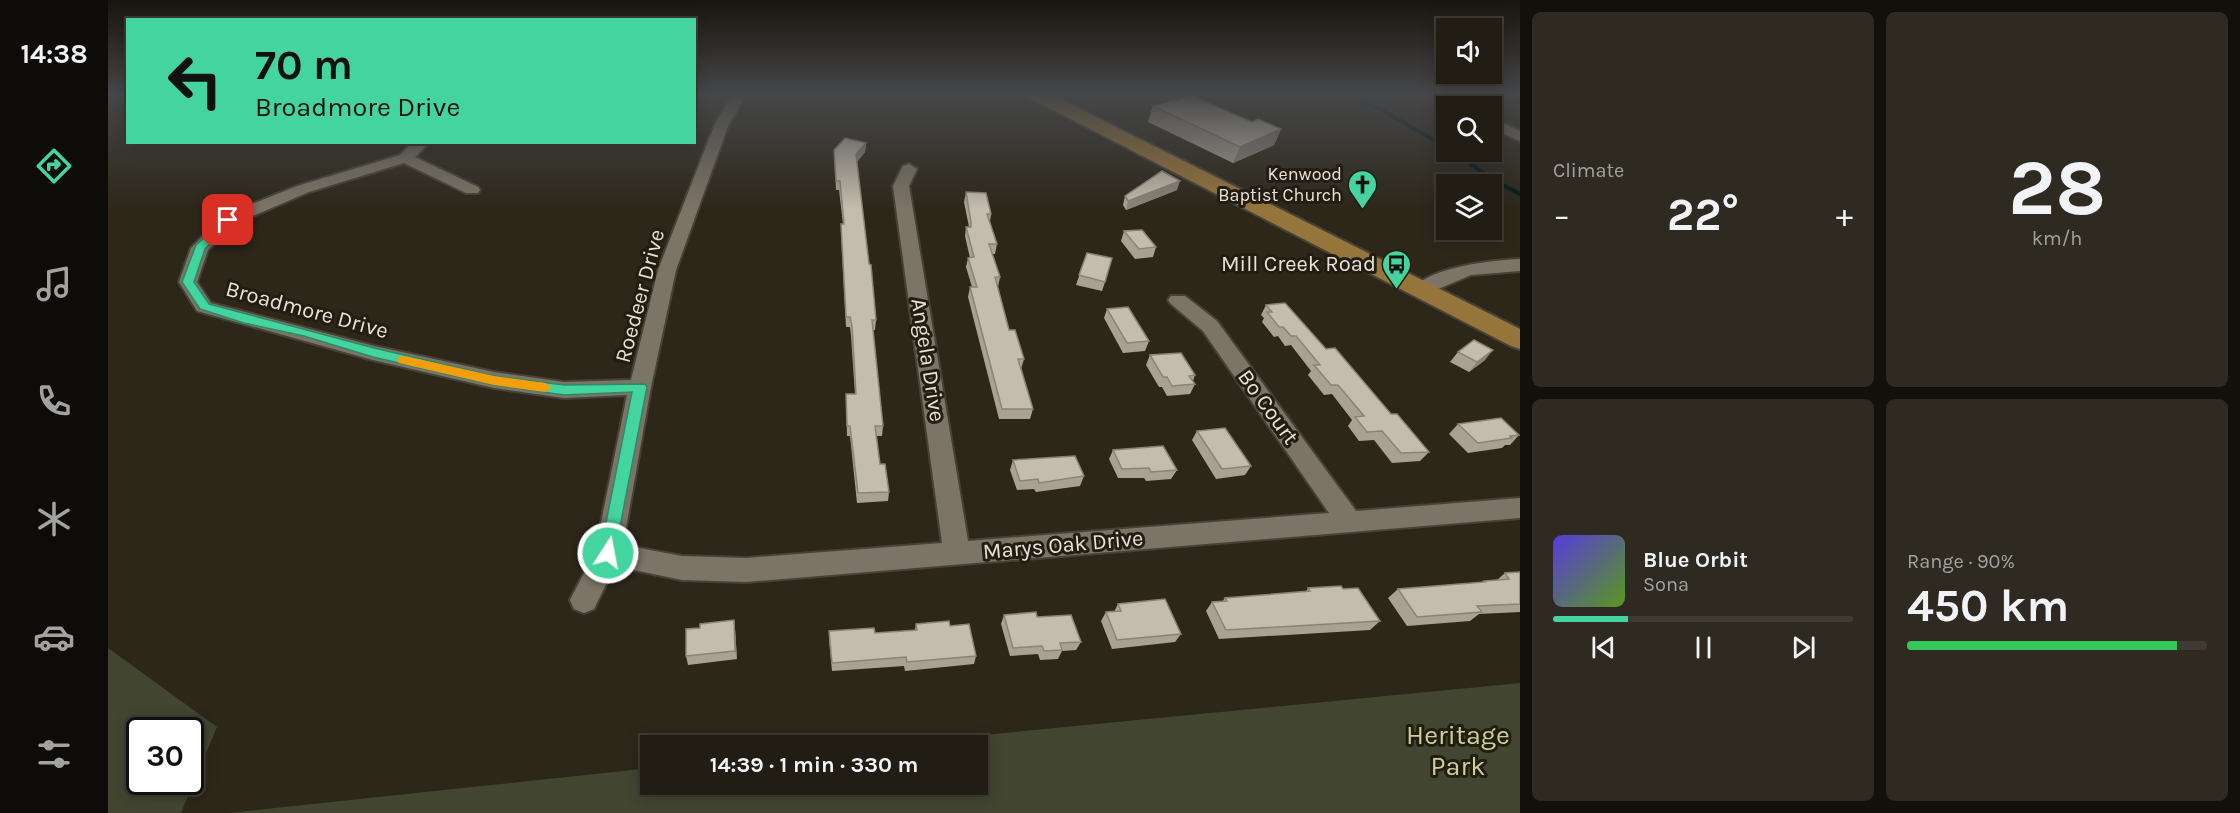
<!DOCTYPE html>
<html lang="en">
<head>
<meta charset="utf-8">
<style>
	:root { --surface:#221d14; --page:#2e2a22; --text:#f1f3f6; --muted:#a2a2a0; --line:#3f3b34; --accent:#44d49f }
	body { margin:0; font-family:Karla,sans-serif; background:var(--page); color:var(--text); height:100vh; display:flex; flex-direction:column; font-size:22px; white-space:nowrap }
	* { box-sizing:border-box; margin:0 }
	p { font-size:20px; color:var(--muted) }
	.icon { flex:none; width:33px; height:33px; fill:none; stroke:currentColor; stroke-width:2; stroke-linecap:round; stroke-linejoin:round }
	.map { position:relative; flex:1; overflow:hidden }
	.side { display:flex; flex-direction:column; gap:12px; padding:12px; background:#13100b; width:720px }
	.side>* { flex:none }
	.top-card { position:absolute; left:18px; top:18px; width:570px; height:126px; border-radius:0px; box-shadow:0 3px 15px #0003,0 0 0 2px var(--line); background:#44d49f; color:#111; overflow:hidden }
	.fabs { position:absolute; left:1328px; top:18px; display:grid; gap:12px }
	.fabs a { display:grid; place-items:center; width:66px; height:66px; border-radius:0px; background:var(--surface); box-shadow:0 3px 15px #0003,0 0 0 2px var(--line); font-size:30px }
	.speed { position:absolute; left:18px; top:717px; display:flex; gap:12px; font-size:30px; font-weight:700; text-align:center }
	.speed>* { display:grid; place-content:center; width:78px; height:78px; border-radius:50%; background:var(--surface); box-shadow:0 3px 15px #0003,0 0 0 2px var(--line); line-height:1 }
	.speed .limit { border:3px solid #111; border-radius:9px; background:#fff; color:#111 }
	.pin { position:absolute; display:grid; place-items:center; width:51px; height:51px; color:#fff; margin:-26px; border-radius:12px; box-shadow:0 3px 9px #0006 }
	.me { position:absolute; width:66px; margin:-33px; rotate:11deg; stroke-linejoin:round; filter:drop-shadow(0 0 4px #0008) }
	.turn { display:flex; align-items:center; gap:21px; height:126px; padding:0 30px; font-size:27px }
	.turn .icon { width:78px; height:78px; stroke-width:2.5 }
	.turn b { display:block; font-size:42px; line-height:51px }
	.big { font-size:45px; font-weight:700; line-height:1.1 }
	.side .card { flex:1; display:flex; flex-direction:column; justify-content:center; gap:9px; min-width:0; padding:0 21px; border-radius:9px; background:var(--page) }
	.side .dial { align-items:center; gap:0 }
	.dial b { font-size:78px; line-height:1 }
	.song { display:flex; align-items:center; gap:18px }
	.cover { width:72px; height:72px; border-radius:9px; background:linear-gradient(135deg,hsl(250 70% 55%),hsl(90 70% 35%)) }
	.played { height:6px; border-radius:3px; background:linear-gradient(90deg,var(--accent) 25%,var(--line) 25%) }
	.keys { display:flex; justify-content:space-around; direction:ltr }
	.heat { display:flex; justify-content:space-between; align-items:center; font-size:33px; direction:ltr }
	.charge { height:9px; border-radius:4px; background:linear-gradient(90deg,#34c759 90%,var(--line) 0) }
	.side .tiles { flex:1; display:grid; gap:12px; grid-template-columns:repeat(2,1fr) }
	.trip { position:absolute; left:532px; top:735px; width:348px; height:60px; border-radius:0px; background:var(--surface); box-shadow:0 3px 15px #0003,0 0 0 2px var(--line); font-weight:700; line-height:60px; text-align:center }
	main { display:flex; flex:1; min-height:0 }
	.tabs { display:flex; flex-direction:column; width:108px; justify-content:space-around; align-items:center; background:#0e0c08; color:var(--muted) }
	.tabs .icon { width:42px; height:42px }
	.tabs .on { color:var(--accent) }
	.tabs b { font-size:27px; color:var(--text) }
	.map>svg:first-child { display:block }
</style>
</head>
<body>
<main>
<nav class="tabs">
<b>14:38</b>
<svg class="icon on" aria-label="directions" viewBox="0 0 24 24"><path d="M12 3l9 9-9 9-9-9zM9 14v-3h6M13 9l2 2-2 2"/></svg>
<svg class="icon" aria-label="music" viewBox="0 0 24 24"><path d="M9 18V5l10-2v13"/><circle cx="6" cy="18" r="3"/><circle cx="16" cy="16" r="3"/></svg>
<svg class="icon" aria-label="phone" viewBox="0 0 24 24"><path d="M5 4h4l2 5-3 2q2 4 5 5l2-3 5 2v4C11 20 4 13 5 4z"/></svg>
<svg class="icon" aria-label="climate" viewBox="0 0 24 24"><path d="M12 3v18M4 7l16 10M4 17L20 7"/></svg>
<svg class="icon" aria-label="car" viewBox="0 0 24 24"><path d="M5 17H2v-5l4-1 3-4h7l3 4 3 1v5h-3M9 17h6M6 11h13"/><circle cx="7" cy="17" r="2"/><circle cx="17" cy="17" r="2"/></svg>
<svg class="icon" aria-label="filters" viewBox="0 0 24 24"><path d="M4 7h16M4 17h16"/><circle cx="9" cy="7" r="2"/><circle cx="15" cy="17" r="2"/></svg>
</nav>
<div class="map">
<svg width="1412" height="813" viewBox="0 0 1412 813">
	<rect width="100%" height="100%" fill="#2d271a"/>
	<!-- green -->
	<path fill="#424530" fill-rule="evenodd" d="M0,648l109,79 -36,86h-73zM32,730h50v52h-50z
		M1412,683v130h-1291l422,-45v16h327v-38l-98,-1z"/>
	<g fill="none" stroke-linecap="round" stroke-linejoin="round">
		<!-- stream -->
		<path stroke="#001a1d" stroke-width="4" d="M1236,95l36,14 66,38
			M1345,152l44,30 23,12"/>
		<defs>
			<path id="minor" d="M624,95h14l-18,31 -52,144 -25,117 -28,158 59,11 64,2 196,-15 -49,-357 10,-20 6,-2 8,5 -8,17 59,355 361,-28 -126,-182 -32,-27 -3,-4 3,-4h14l32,25 139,190 164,-13v20l-774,64 -64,-2 -67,-14 -21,43 -10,4 -10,-4 -4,-9 25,-48 32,-157 -63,3 -70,-10 -121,-28 -176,-49 -18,-29 12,-34 31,-32 75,-30 103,-31 13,-13h17l-15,15 63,30 2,3 -2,3h-12l-62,-30 -95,29 -75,32 -26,26 -11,32 14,21 163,43 120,26 70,10 67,-2 27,-110 56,-144z
				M1329,95h17l17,11h-16z
				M1383,118l29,13v10l-29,-13z
				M1412,259v12l-49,4 -49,21 -7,-2 -3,-4c16,-23 82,-30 108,-31z"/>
			<path id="major" d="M921,95h23l468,234v20l-9,-3 -479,-247z"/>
		</defs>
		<!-- minor casing -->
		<use href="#minor" stroke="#474238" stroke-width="4"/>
		<!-- major casing -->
		<use href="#major" stroke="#474238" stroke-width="4"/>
		<!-- minor -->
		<use href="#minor" fill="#7c7466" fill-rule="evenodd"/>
		<!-- major -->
		<use href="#major" fill="#96753b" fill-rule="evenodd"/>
	</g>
	<!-- wall -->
	<path fill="#a9a294" d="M1045,106l99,16 29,7 -7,16 -41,18 -85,-41z
		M758,143l-1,9 -8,10 19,158 -1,10h-2l10,96 -1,10h-6l4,28 9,28 -1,9 -31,2 -7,-67h-3l-1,-42h9l-4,-58 -1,-9h-4l-5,-93v-10h2l-4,-34h-3l-2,-40z
		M1069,190l-51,20 -3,-5 2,-9z
		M858,192l25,22 -1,8 7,22 -2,10h-3l8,23 -2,10 11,43 15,29 -3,10 12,40 -3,10h-31l-31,-122 2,-10h2l-6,-20 2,-9h2l-5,-22 1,-9h3l-5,-25z
		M1016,231l32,16 -3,10 -18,2 -14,-18z
		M979,253l18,29 -3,9 -26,-6z
		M1158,305l60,44 103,103 -9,9 -28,2 -18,-23 -15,1 -11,-15 4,-6 -20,-26 -8,1 -16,-20 3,-4 -20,-26 -6,1 -7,-10 -4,1 -12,-15 2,-4 -3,-3z
		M999,309l42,32 -4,10 -22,2 -19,-35z
		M1350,352l27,8 -16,12 -19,-10z
		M1042,355l45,20 -2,6 2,3 -5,10 -23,2 -5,-9h-3l-13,-22z
		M1350,424l61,11 -9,10h-5l-3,3 -34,5 -19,-19z
		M1089,431l54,35 -6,9 -29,4 -24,-39z
		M1005,450l64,20 -6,9 -25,2 -2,-3h-26l-9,-19z
		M905,460l71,16 -4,10 -44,6 -2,-3 -17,1 -7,-20z
		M1412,572v40l-41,2 -9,7 -63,5 -19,-28 10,-9 84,-7 2,-1 13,-1 8,-7z
		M1200,588l35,1 37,32 -10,9 -151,9 -13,-28 6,-9h10l3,-4 81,-6z
		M1010,604l63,30 -6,8 -63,7 -11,-28 5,-9h8z
		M896,615l33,2 44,25 -5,8 -14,1 -4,8 -18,1 -2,-6 -28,2 -9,-32z
		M808,624l34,2 26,30 -2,8 -69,7 -1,-5 -72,5 -3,-31v-9l46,2 40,-3z
		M592,628l35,1 2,30 -49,6 -2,-9z"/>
	<!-- shaded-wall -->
	<path fill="#898478" d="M1173,129l-7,16 -41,18 7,-16z
		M758,143l-1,9 -10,11 1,-9z
		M1072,181l-3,9 -51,20 2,-9z
		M1385,350l-8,10 -16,12 8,-10z
		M626,620l1,9 2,30 -2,-8z"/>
	<!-- building -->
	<path fill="#c4bcac" stroke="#898478" stroke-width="1.5" d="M1084,96l60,26 6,-3 23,10 -41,18 -87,-41z
		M737,138l21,5 -10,11 13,110 2,1 5,55h-4l11,106h-8l5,38h5l4,28 -31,1 -8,-67h-3l-1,-32h10l-4,-68 -2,-9h-4l-5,-93h3l-4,-43h-4l-2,-31z
		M1054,171l18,10 -52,20 -3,-5z
		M858,192l20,1 5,21h-4l10,30h-8l11,33h-5l14,53h6l9,29h-6l15,50h-31l-32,-122h7l-9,-29 6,-1 -8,-30h5v-5z
		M1034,230l14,17 -17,2 -15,-18z
		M979,253l25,5 -7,24 -26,-7z
		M1177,303l41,46 9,-1 56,66h6l32,38 -28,1 -19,-22 -15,1 -12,-15 9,-1 -26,-31h-7l-17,-20h6l-24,-29h-5l-8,-9h-4l-12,-15h5l-6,-7z
		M1020,307l21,34 -22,2 -20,-34z
		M1366,340l19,10 -16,12 -19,-10z
		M1073,353l14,22 -6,1 6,8 -23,2 -5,-9h-4l-13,-22z
		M1393,418l18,17 -9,1 2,2 -34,5 -20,-19z
		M1117,428l26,38 -29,3 -25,-38z
		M1055,446l14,24 -26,2 -2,-4 -27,1 -9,-19z
		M967,456l9,20 -45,7 -1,-4 -18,2 -7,-21z
		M1412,572v32l-43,2 5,6 -65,5 -19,-28 87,-7 -1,-1 25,-2 -4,-6z
		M1233,586l2,3 15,-1 22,33 -154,9 -14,-28 15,-1 -2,-3 85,-7 -2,-3z
		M1057,599l16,35 -64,6 -11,-28 15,-1 -3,-7z
		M928,612l1,5 34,-2 10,27 -21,1 2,7 -18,1 -2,-5 -29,2 -9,-33z
		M626,620l1,31 -49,5v-27l14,-1v-4z
		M841,621l1,5 19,-2 7,32 -69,6 -1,-5 -74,6 -3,-32 45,-3 1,5 42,-3 -1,-6z"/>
	<!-- sky -->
	<linearGradient id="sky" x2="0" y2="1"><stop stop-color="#19150e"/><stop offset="0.45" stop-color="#464749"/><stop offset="1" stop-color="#464749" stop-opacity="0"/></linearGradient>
	<rect width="1412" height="209" fill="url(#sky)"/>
	<!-- route -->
	<path fill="#44d49f" stroke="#2c8a67" stroke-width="1.5" d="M120,217l5,3 -28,29 -11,33 15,22 165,44 120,28 70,9 81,-1 2,3 -33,171 -6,2 -6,-2 -2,-5 32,-161 -68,3 -70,-10 -121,-28 -69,-21 -60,-13 -44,-14 -18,-27 14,-37z"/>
	<!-- slow -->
	<path fill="#f59e0b" d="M296,356l90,20 51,7 7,5 -7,4 -51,-7 -95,-22 -2,-3 2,-3z"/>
	<!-- icons -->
	<defs>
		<symbol id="church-pin" viewBox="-11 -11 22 30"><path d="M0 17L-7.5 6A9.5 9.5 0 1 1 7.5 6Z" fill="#44d49f" stroke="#231d11"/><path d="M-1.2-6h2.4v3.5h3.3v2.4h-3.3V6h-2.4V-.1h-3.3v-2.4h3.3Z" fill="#111"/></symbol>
		<symbol id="bus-pin" viewBox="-11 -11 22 30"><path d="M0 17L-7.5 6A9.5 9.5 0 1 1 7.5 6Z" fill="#44d49f" stroke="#231d11"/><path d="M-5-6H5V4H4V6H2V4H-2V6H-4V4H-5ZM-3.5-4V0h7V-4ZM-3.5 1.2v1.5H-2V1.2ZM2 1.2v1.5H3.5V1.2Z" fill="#111"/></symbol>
	</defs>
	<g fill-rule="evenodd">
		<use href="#church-pin" x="1238" y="168" width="33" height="45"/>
		<use href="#bus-pin" x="1272" y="248" width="33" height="45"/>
	</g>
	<g text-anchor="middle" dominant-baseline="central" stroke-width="6" stroke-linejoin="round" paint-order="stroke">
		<!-- far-poi labels -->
		<g font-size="18" fill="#e6e2da" stroke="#231d11" text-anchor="end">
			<text x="1234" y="174">Kenwood<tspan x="1234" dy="21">Baptist Church</tspan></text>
		</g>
		<!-- poi labels -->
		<g font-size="22" fill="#e6e2da" stroke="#231d11" text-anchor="end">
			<text x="1268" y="264">Mill Creek Road</text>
		</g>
		<!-- street labels -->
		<g font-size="22" fill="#e6e2da" stroke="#231d11">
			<text transform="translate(532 296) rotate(-75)">Roedeer Drive</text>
			<text transform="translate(199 310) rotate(15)">Broadmore Drive</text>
			<text transform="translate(820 360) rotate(81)">Angela Drive</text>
			<text transform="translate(1160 407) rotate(54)">Bo Court</text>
			<text transform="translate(955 545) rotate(-5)">Marys Oak Drive</text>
		</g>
		<!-- near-park labels -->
		<g font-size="27" fill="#c9d198" stroke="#231d11">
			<text x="1350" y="735">Heritage<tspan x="1350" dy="31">Park</tspan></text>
		</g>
	</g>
</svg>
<div class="fabs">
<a><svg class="icon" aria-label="sound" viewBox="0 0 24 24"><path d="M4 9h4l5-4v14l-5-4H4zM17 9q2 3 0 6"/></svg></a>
<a><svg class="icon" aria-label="search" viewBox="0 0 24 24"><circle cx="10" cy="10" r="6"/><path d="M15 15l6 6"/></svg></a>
<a><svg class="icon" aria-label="layers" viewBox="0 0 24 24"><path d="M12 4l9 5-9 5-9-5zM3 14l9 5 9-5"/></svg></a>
</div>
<div class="speed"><div class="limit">30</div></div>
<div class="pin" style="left:120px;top:220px;background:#d93025"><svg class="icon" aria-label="arrive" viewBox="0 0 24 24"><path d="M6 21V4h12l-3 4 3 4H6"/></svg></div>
<svg class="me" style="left:500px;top:553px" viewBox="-20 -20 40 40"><circle r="17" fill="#44d49f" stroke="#fff" stroke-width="3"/><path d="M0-11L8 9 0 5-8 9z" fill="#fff"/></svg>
<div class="trip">14:39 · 1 min · 330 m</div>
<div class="top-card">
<div class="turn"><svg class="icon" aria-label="left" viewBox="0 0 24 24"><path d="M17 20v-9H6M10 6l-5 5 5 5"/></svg><div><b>70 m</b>Broadmore Drive</div></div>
</div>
</div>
<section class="side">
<div class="tiles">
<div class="card"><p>Climate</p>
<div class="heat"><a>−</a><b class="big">22°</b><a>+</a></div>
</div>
<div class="card dial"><b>28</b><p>km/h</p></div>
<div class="card">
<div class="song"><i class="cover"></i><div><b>Blue Orbit</b><p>Sona</p></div></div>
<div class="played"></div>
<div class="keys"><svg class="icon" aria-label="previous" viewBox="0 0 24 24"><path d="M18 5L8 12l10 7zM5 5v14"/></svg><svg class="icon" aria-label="pause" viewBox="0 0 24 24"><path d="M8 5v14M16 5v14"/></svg><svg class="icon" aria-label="next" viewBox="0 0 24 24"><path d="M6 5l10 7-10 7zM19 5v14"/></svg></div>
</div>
<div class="card"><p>Range · 90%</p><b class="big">450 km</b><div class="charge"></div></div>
</div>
</section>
</main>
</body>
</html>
